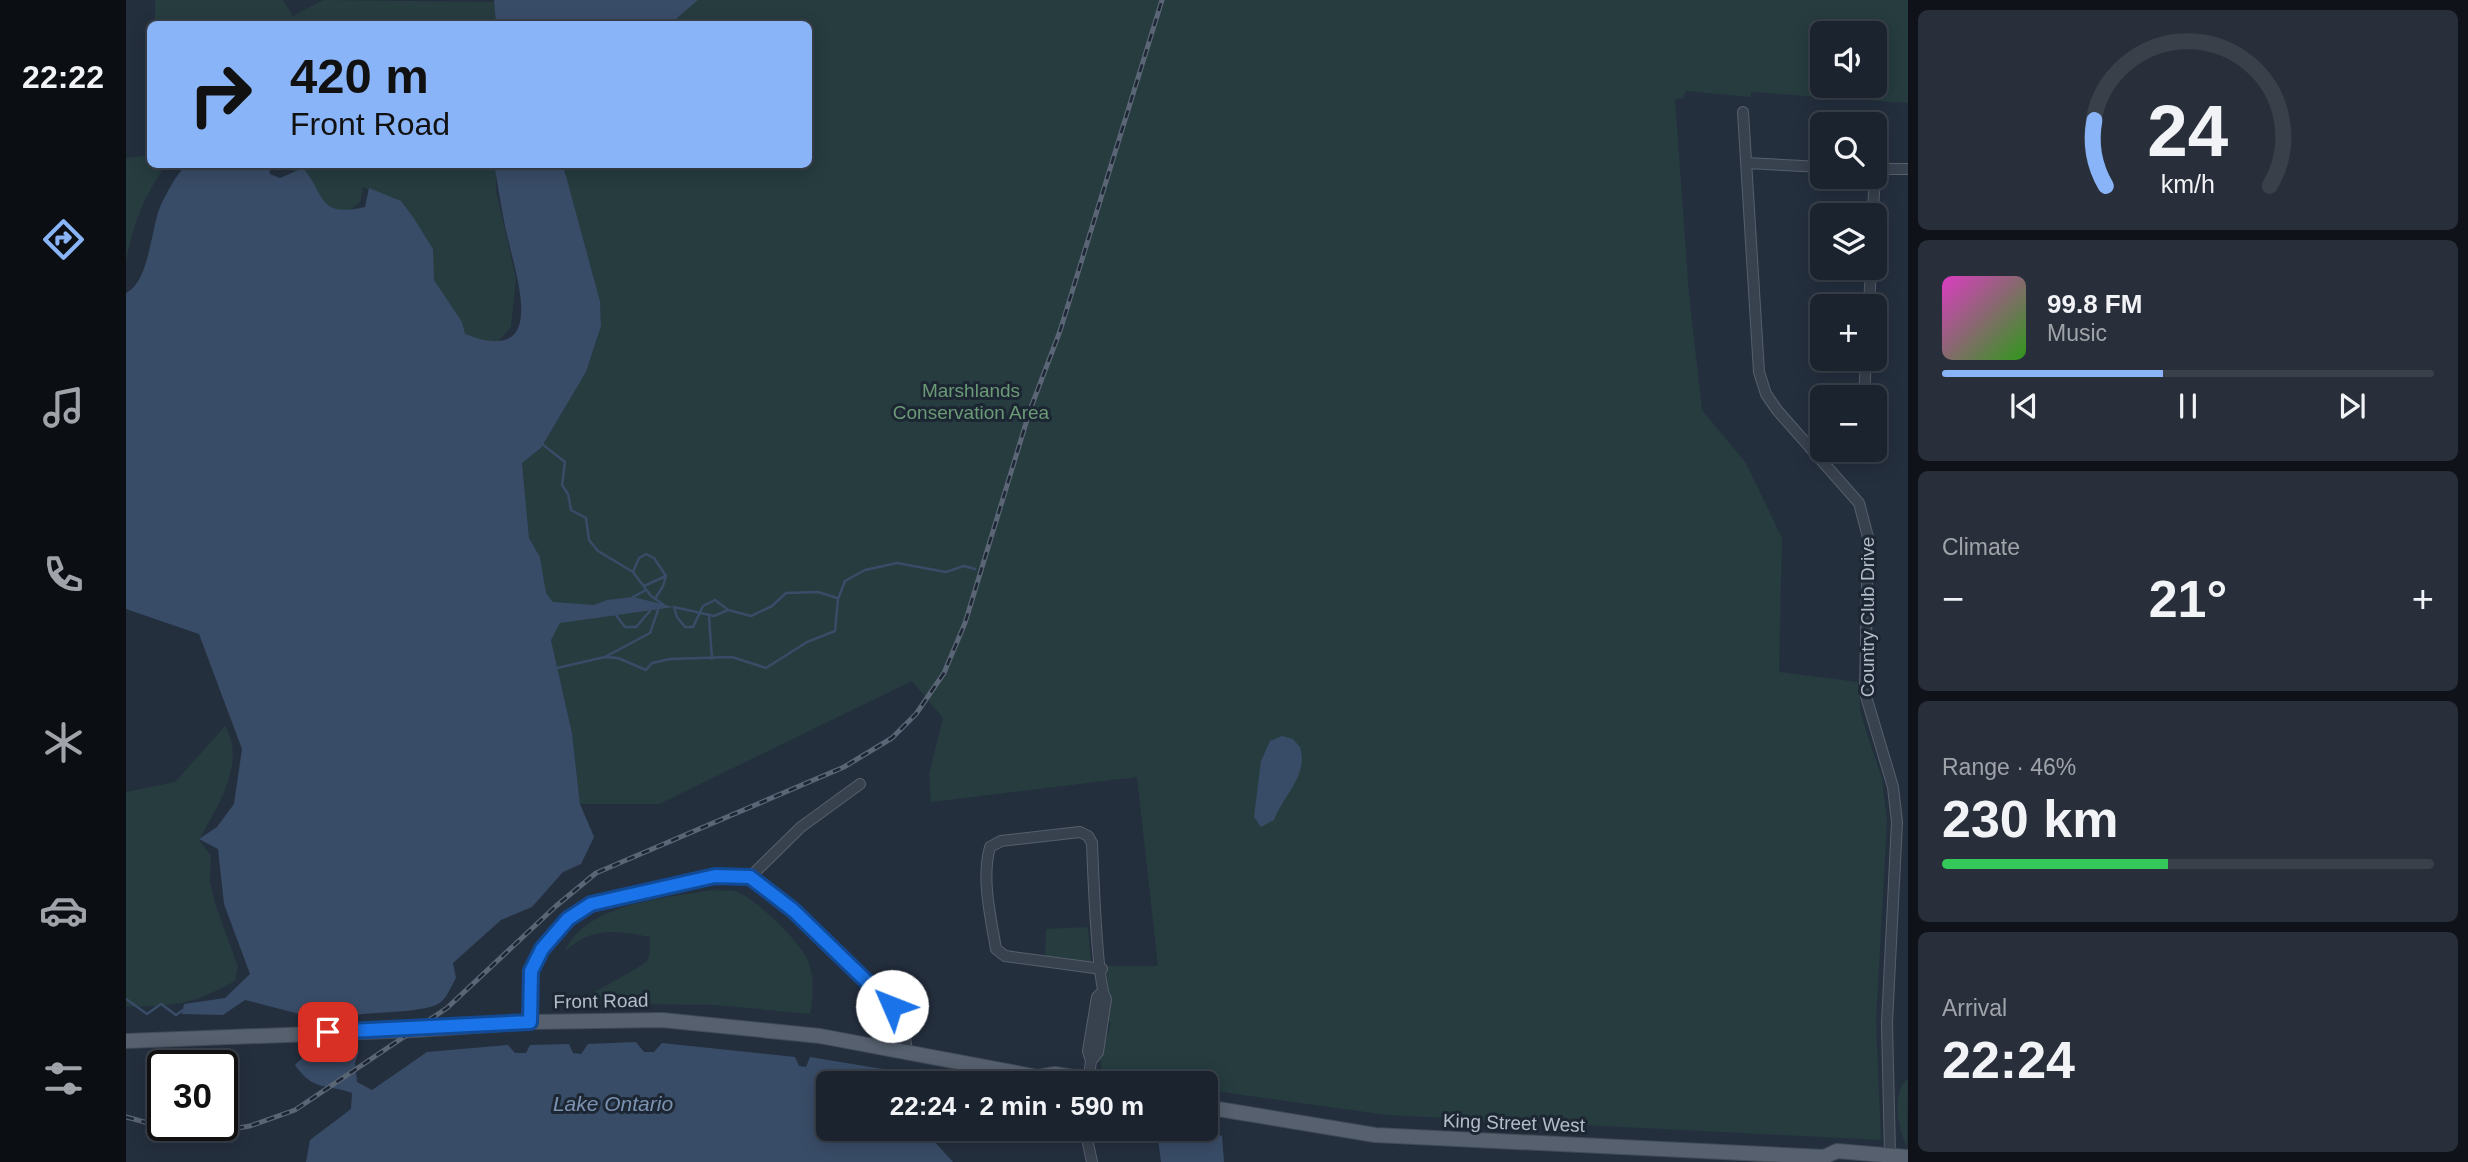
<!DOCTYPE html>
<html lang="en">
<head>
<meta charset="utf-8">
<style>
	:root { --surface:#1b232e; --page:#282f3a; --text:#f1f3f6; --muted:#a0a4aa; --line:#39404a; --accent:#8ab4f8 }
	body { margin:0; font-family:Arial,sans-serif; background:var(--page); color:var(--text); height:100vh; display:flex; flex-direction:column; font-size:26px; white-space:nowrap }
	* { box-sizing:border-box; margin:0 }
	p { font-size:23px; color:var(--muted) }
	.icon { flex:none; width:38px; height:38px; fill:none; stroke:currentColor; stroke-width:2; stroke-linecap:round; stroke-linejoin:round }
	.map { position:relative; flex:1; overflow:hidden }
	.panel { display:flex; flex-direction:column; gap:10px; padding:10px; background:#0f1319; width:560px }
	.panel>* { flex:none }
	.guide { position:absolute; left:21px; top:21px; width:665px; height:147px; border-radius:10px; box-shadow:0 4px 18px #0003,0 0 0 2px var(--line); background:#8ab4f8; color:#111; overflow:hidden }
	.controls { position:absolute; left:1684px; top:21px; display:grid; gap:14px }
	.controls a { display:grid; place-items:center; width:77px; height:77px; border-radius:10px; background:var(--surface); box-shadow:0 4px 18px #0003,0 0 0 2px var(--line); font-size:35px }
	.speed { position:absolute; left:21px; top:1050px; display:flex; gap:14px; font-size:35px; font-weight:700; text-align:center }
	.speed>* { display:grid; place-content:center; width:91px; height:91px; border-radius:50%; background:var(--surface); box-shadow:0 4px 18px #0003,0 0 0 2px var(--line); line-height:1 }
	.speed .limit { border:4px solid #111; border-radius:10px; background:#fff; color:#111 }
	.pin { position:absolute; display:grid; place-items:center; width:60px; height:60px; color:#fff; margin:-30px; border-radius:14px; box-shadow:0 4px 10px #0006 }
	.me { position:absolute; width:77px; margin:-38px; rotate:314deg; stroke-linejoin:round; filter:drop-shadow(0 0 5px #0008) }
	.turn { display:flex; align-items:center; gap:24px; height:147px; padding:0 28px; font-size:32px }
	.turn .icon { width:91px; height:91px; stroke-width:2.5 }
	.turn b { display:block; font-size:49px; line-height:60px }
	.big { font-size:52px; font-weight:800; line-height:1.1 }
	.panel .widget { flex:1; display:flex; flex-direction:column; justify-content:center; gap:10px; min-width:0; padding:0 24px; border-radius:10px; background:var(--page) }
	.panel .dial { align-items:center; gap:0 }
	.dial svg { height:182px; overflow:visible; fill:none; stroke:var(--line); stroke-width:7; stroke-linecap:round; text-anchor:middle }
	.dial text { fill:var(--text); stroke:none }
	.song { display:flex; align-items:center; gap:21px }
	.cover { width:84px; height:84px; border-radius:10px; background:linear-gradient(135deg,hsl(310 70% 55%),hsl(110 70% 35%)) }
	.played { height:7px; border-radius:4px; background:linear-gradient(90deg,var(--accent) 45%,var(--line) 45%) }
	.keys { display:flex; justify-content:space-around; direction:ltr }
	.heat { display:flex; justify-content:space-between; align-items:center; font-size:38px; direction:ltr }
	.charge { height:10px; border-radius:5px; background:linear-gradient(90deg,#34c759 46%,var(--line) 0) }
	.trip { position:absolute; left:690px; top:1071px; width:402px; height:70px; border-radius:10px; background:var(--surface); box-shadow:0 4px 18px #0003,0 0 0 2px var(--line); font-weight:800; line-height:70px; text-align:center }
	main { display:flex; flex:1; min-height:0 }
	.tab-bar { display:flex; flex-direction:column; width:126px; justify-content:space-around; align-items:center; background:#0b0e12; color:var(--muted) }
	.tab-bar .icon { width:49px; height:49px }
	.tab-bar .current { color:var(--accent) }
	.tab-bar b { font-size:32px; color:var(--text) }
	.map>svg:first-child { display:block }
</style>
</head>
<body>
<main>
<nav class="tab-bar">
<b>22:22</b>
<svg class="icon current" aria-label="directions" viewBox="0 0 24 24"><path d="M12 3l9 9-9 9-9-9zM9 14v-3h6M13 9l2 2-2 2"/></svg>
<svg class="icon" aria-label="music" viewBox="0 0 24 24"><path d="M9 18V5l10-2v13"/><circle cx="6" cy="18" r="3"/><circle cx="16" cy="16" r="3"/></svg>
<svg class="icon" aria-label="phone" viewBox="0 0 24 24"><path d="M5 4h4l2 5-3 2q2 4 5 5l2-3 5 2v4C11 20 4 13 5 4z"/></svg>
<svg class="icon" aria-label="climate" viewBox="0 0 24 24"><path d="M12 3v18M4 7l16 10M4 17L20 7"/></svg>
<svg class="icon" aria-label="car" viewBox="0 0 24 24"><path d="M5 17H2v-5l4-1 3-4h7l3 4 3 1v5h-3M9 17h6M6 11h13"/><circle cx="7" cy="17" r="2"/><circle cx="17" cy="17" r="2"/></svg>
<svg class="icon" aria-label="filters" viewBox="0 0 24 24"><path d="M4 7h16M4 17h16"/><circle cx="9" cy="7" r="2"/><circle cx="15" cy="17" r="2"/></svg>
</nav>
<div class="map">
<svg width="1782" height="1162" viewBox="0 0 1782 1162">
	<rect width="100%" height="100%" fill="#242f3e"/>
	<!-- green -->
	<path fill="#263c3f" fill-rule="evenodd" d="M29,0h128l10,16 30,-16 173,2 -1,22h-340z
		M572,0h1210v103l-157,-11v5l-65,-6 -3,7 -8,1 14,196 13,115 44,53 36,75 -3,134 79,10 3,33 21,64 5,42 -11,200 5,119 -494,-25 -181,-25v-7h-54l-50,-12 -2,-12 11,-36 -3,-3 -1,-54h51l-21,-189 -206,25 -2,-29 14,-55 -31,-37 -253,123h-79l-8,-71 -21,-93 2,-38 -7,-8 -6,-37 -11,-19 -7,-75 19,-15 45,-76 15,-46 -1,-25 -37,-136 245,-1v-140h-144l11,-4zM1696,33h52v53h-52z
		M24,155v9l16,1c-21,29 -35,62 -40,98v-105z
		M166,165h204v25l20,89 -5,48 -27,30 -2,64 -61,-142 -17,-69 -41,-23 -3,15 -15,12 -46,-22z
		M99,726c22,37 -8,81 -26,114l12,16 -1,26 6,24 22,61 -3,14c-46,25 -58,24 -109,26v-215l49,-10z
		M586,890c7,1 16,0 22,1 21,6 66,50 74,70 7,18 5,35 2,53l-94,-9 -84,-1 -47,-7c9,-5 60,-32 63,-37 2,-6 2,-16 2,-23 -35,-6 -56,-11 -85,14 21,-48 102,-53 147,-61z
		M962,927l3,37 -46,-8 1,-27z
		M1780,1080h2l-1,67c-9,-19 -16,-50 -1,-67z"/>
	<!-- water -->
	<path fill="#394c67" d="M368,0h204l-23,20 -11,4h-168z
		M60,165h83l1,9 10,4 23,-10c23,27 14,50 62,39l4,-19 32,13 12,16 20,32 1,31 28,42 3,12c82,32 53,-51 43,-95 -6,-24 -9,-50 -14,-74h69l37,136 1,25 -15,46 -45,76 -19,15 7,75 11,19 6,36 7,9 41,3 13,-5 26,-3 41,10 -114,16 -9,17 21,93 8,71 14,33 -13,27 -18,8 -31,35 -31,13 -48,43 3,15c-4,7 -9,19 -15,24 -13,12 -76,9 -99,15l-4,11 2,15 19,8 -4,12 2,19 15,8 55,-38 81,-7 7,8h11l4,-8 39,-1 4,9 8,1 7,-10 48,-2 8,10h10l8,-9 133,14 4,9 7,1 4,-10 79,13 4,13h-65v46h95l30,33h-647l4,-22 41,-31 1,-16c-28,-10 -38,-1 -57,-28 15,-15 35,-26 16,-48l-66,-17 -22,15 -41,-1 2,-10 41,-6 25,-24 -26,-70 -6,-55 -19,-10 18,-12 17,-23 8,-55 -43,-115 -73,-25v-316c23,-11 25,-63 34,-86 6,-13 16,-32 26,-42z
		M1156,736l11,3 7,8c9,28 -17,49 -26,73l-13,7 -7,-10 7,-56 9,-20z
		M1033,1129l49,2 14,5 2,26h-63l-4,-31z"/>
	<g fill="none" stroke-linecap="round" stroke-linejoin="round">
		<!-- stream -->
		<path stroke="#394c67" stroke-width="2.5" d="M416,444l23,18 -3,23 6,9 3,16 15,8 3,22 9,11 35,21 18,24 13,9
			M507,572l6,-14 7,-4 8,4 12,18 -3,10 -8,13
			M518,586l22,-10
			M507,597l13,-7
			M548,607l40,9 14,-6 23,6 21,-10 14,-13 32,-1 19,6
			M548,607l3,10 8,10h8l10,-21 12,-6 12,9
			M489,614l10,13h11l14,-16
			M583,617l3,42
			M479,657l13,1 28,12 6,-7 18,-4 62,-2 34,11 41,-26 28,-11 3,-32 7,-18 20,-11 32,-7 49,9 18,-6 11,3
			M431,668l48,-11 45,-24 8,-23
			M0,999l21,15 14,-10 15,11 7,-5"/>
		<defs>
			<path id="minor" d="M1617,112l16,260 7,22 11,16 82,93 9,34 -3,156 28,94 4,35 -10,201 3,132
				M1621,163l75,4
				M1748,169h34
				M1747,215l2,-46
				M1743,306l2,-38
				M1738,397l2,-38
				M624,877l51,-50 59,-43
				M404,1022l1,-51 11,-22 26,-30 23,-15 124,-28 35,1 43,33 99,96 12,24 3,22
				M965,1061l7,-9 8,-53c-9,-13 -13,-131 -14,-156l-4,-7 -8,-4 -79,9 -11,6c-9,32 1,71 6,102l9,7 97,13
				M962,1083l3,-22 -3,-10 9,-54 5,-5
				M959,1129l7,33"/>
			<path id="major" d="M0,1041l290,-11 114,-8 132,-2 158,16 218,41 17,-3 53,9
				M1080,1107l169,28 449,22 13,-6 71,6"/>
		</defs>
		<!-- minor casing -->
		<use href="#minor" stroke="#565f6c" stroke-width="12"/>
		<!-- major casing -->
		<use href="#major" stroke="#414a57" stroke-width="16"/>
		<!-- minor -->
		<use href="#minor" stroke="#38414e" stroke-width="10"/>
		<!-- major -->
		<use href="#major" stroke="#56606e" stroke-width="14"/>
		<defs>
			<path id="rail" d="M0,1117l48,13 39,2 37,-6 45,-16 152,-102 109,-102 40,-33 248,-106 48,-29 24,-24 28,-41 21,-50 65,-213 30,-79 102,-331"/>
		</defs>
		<!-- rail casing -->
		<use href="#rail" stroke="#5a6575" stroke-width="5"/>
		<!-- rail -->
		<use href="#rail" stroke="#1d2633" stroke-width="2.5" stroke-dasharray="8" stroke-linecap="butt"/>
	</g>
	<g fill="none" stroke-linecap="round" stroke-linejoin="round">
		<defs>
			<path id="route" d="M202,1032l202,-10 1,-51 11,-22 26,-30 23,-15 124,-28 35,1 43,33 99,96"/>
		</defs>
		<!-- route casing -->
		<use href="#route" stroke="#114b97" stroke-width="18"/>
		<!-- route -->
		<use href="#route" stroke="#1a73e8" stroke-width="12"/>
	</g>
	<g text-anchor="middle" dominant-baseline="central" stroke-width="6" stroke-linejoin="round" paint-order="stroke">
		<!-- park labels -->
		<g font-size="19" fill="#6b9a76" stroke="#1d2633">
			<text x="845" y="390">Marshlands<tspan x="845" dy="22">Conservation Area</tspan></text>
		</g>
		<!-- street labels -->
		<g font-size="19" fill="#b4bcc9" stroke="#1d2633">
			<text transform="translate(1741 617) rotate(-90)">Country Club Drive</text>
			<text transform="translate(475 1001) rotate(-1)">Front Road</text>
			<text transform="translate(1388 1123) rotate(2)">King Street West</text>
		</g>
		<!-- water labels -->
		<g font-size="21" font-style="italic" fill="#7c92b1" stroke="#1d2633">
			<text x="487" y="1103">Lake Ontario</text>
		</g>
	</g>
</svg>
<div class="controls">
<a><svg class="icon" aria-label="sound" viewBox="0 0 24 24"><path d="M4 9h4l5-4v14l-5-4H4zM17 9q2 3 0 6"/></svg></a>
<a><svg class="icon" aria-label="search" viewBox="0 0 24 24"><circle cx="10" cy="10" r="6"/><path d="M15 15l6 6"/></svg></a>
<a><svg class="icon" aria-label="layers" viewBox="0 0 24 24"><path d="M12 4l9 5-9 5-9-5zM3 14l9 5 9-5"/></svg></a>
<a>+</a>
<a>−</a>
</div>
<div class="speed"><div class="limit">30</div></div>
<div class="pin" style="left:202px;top:1032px;background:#d93025"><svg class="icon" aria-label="arrive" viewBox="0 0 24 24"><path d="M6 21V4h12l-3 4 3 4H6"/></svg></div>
<svg class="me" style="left:766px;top:1006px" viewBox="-20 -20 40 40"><circle r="19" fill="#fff"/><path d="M0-13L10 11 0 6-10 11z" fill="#1a73e8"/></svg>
<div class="trip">22:24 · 2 min · 590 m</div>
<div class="guide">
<div class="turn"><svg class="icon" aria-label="right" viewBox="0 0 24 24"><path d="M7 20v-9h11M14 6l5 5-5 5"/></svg><div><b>420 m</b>Front Road</div></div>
</div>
</div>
<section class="panel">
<div class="widget dial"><svg viewBox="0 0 100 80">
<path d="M14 69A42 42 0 1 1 86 69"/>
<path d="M14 69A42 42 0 0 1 9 40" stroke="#8ab4f8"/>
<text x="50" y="56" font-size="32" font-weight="700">24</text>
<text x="50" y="72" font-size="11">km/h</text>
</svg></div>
<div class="widget">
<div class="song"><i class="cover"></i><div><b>99.8 FM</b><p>Music</p></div></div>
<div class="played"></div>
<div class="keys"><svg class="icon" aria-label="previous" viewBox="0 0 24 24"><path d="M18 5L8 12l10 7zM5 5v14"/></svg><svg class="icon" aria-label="pause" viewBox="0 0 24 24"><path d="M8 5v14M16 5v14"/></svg><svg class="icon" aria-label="next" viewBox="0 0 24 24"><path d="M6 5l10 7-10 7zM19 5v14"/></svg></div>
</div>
<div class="widget"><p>Climate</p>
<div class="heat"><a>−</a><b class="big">21°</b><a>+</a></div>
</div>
<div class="widget"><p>Range · 46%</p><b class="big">230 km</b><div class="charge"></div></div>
<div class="widget"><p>Arrival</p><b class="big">22:24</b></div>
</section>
</main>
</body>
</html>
